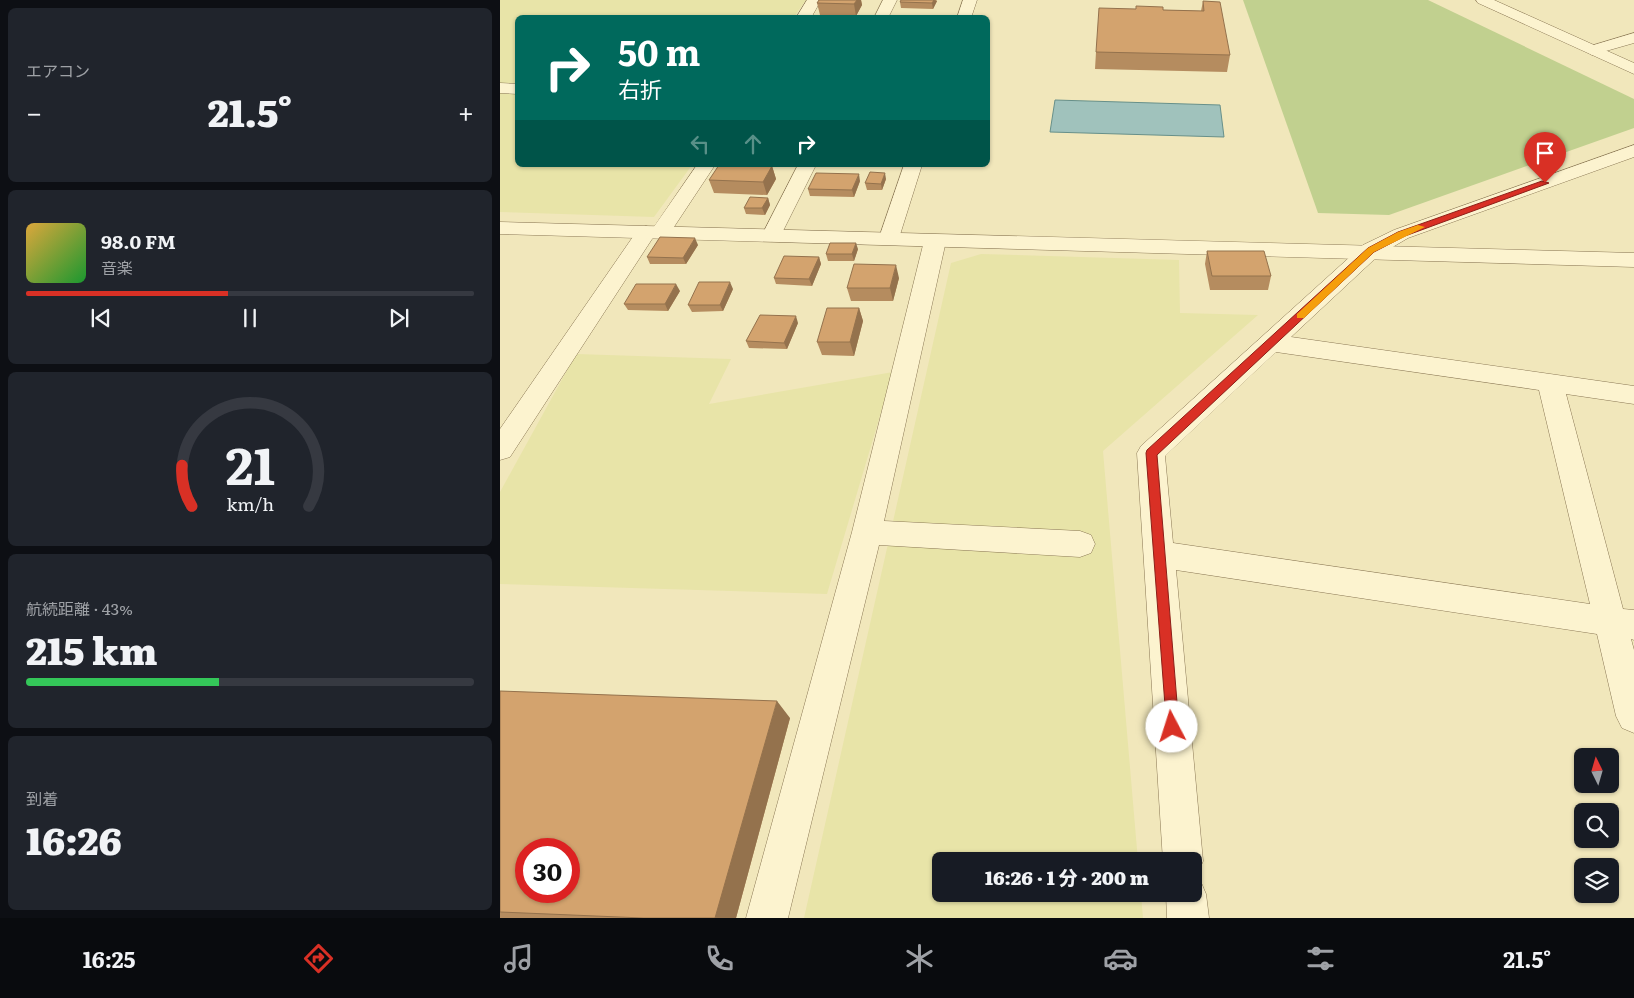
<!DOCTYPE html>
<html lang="ja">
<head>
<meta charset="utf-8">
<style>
	:root { --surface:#171b24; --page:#20242c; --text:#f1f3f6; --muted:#9ea1a6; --line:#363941; --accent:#d93025 }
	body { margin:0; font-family:Literata,"Noto Sans JP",serif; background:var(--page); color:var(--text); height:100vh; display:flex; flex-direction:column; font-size:19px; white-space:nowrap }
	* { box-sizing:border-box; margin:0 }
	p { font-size:16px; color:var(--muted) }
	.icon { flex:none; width:28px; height:28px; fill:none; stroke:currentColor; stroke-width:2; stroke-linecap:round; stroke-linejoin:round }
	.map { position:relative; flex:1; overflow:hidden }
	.sheet { display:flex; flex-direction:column; gap:8px; padding:8px; background:#0d0f14; width:500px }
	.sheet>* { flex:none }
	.guide { position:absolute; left:15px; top:15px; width:475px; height:152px; border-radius:8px; box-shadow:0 1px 4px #0004; background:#00695c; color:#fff; overflow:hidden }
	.needle { width:32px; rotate:355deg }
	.tools { position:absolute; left:1074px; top:748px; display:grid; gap:10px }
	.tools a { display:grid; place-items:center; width:45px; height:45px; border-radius:8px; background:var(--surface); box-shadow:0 1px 4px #0004; font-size:25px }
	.speed { position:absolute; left:15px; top:838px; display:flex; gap:10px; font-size:25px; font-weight:700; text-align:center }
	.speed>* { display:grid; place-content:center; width:65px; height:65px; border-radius:50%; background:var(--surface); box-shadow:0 1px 4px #0004; line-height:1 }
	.speed .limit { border:8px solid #d22; background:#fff; color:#111 }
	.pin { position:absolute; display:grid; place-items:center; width:42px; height:42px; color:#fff; margin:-51px -21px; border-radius:50% 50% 50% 0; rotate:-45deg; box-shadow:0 0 5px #0007 }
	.pin .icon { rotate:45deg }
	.me { position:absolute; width:55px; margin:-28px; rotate:355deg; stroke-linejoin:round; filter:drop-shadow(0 0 4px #0008) }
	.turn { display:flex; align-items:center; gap:18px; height:105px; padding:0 20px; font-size:22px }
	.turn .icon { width:65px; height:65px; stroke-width:2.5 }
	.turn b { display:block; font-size:35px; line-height:42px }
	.lanes { display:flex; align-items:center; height:48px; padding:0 20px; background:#0003; justify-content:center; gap:25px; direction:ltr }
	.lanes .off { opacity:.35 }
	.big { font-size:38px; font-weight:800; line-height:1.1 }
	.sheet .widget { flex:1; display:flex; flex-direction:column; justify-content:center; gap:8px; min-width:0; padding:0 18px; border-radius:8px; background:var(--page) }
	.sheet .dial { align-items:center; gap:0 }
	.dial svg { height:130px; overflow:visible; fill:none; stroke:var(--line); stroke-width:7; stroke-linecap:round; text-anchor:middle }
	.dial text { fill:var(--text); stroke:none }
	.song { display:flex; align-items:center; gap:15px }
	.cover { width:60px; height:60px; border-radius:8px; background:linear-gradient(135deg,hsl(40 70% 55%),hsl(130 70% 35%)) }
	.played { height:5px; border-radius:2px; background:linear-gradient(90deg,var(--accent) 45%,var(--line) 45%) }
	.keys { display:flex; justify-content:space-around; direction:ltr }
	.heat { display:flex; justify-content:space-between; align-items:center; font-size:28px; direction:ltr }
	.charge { height:8px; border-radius:4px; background:linear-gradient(90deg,#34c759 43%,var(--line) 0) }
	.trip { position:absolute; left:432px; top:852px; width:270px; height:50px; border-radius:8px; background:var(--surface); box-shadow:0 1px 4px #0004; font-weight:800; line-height:50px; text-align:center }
	.tabs { display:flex; height:80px; justify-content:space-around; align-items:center; background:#090b0e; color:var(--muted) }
	.tabs .icon { width:35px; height:35px }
	.tabs .current { color:var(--accent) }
	.tabs b { font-size:22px; color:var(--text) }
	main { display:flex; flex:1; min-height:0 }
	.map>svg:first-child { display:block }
</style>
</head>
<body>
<main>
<section class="sheet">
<div class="widget"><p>エアコン</p>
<div class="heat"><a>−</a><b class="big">21.5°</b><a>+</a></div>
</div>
<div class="widget">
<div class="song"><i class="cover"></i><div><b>98.0 FM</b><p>音楽</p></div></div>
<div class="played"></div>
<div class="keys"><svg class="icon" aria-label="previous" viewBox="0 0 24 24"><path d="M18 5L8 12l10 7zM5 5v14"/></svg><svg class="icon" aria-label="pause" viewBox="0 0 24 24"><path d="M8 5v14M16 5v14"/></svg><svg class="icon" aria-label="next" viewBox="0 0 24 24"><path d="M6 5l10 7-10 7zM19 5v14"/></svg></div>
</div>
<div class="widget dial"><svg viewBox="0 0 100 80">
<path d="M14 69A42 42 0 1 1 86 69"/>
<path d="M14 69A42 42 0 0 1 8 44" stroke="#d93025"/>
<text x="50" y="56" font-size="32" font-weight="700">21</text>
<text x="50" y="72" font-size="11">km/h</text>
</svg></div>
<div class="widget"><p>航続距離 · 43%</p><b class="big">215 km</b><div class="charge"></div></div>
<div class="widget"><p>到着</p><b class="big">16:26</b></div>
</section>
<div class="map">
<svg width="1134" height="918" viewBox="0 0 1134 918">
	<rect width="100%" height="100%" fill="#f1e7bb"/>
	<!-- farmland -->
	<path fill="#e8e4a8" d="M0,0h306l-12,17 -276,1 -1,65h-17z
		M0,93h17l1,72h174l-38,52 -154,-5z
		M481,254l198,6 1,53 78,2 -155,136 35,410h-197v33h200l2,24h-339l147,-655z
		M76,354l155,5 -22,45 184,-32 -66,222 -327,-10v-92z"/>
	<!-- green -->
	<path fill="#c1d08f" d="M743,0h185l206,99v29l-245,87 -71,-2z"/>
	<!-- water -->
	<path fill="#a0c2bc" stroke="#67908a" d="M555,100l165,5 4,32 -174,-5z"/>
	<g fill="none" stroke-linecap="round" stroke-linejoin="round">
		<defs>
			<path id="minor" d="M307,0h14l-10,18h-15z
				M383,0h14l-9,18h-14z
				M463,0h14l-6,18h-14z
				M1134,33v10l-42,12 -8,-5 3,-3z
				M0,83l18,1v10l-18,-1z
				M1134,145v12l-226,81 -29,17 -88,82 343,49v18l-68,-10 57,215 11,1v30l-3,-1 3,11v83l-12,-5 -6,-12 -19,-82 -421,-64 27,291 -6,14 -3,1v-15h-31l-26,-408 4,-7 222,-201 31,-15zM776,352l263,38 51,214 -417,-61 -8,-87z
				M197,165h18l-47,71 -7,2 -7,-2 -144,221 -10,3v-31l139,-201 7,-2 7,2z
				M298,165h18l-37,74 -7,2 -7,-2 -3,-4z
				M404,165h18l-23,73 -3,4 -7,2 -7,-2 -3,-4z
				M435,235l7,2 4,4 -62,280 196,10 11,4 4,9 -4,9 -11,4 -201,-12 -91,373h-42l106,-386 72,-291 4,-4z
				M694,877l6,3 6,14 3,24h-42l-1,-24h28z"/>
			<path id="tertiary" d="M976,0h18l140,63v11l-156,-71z
				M0,222l1134,31v14l-1134,-33z"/>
		</defs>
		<!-- minor casing -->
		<use href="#minor" stroke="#8a7754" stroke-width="1"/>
		<!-- tertiary casing -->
		<use href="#tertiary" stroke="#8a7754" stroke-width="1"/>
		<!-- minor -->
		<use href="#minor" fill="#fcf3cf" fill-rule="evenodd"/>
		<!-- tertiary -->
		<use href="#tertiary" fill="#fcf3cf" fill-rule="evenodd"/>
	</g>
	<!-- wall -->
	<path fill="#b58c5f" d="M319,0h42l1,5 -6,11 -36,-1 -3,-12z
		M401,0h35l1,1 -4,8 -32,-1 -1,-6z
		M703,1l27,54 -3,17 -132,-3 1,-17 40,-43 65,2z
		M272,166l4,13 -9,16 -53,-2 -5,-13z
		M386,179l-4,11h-15l-2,-7z
		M360,181l-6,16 -44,-1 -2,-7z
		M268,198l2,7 -5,10 -19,-1 -2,-6z
		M198,245l-12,19h-36l-3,-7z
		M358,249l-4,12h-26l-2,-7z
		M707,251l64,25 -3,14h-58l-5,-26z
		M319,257l2,7 -9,22 -36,-2 -2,-6z
		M399,278l-6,23h-42l-4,-13z
		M233,289l-10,22 -31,1 -4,-7z
		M180,291l-12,20 -40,-1 -4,-6z
		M359,308l4,13 -9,35 -32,-1 -5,-13z
		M298,323l-11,26 -38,-1 -3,-7z
		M0,691l290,27 -54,200h-236z"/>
	<!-- shaded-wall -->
	<path fill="#94724d" d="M357,0h4l1,5 -6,11 -2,-12z
		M434,0l3,1 -4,8 -1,-6z
		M272,166l4,13 -9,16 -4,-13z
		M385,173l1,6 -4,11 -1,-6z
		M359,174l1,7 -6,16 -2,-7z
		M268,198l2,7 -5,10 -3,-7z
		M195,238l3,7 -12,19 -3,-6z
		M356,243l2,6 -4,12 -2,-7z
		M319,257l2,7 -9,22 -3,-7z
		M396,265l3,13 -6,23 -3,-13z
		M230,282l3,7 -10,22 -3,-6z
		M176,284l4,7 -12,20 -3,-7z
		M359,308l4,13 -9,35 -4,-14z
		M296,316l2,7 -11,26 -3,-6z
		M277,701l13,17 -54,200h-21z"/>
	<!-- building -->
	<path fill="#d3a36e" stroke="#94724d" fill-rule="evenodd" d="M319,0h38l-3,4 -37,-1z
		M401,0h33l-2,3 -32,-1z
		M703,1l17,1 10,53 -134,-3 3,-44 37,1v-3l27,1v3l41,1z
		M219,165h14l39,1 -9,16 -54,-2z
		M370,172l15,1 -4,11 -16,-1z
		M316,173l43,1 -7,16 -44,-1z
		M250,197l18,1 -6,10h-18z
		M160,237l35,1 -12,20 -36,-1z
		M330,243h26l-4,11h-26z
		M707,251h57l7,25h-59z
		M284,256l35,1 -10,22 -35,-1z
		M354,264l42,1 -6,23h-43z
		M199,282h31l-10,23h-32z
		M136,284h40l-11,20h-41z
		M327,308h32l-9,34h-33z
		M260,315l36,1 -12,27 -38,-2z
		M0,691l277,10 -62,217h-72l-143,-6zM26,849h43v42h-43z"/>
	<!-- route -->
	<path fill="#d93025" stroke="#8d1f18" d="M1042,181l7,2 -144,53 -31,16 -217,203 22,272 -2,5 -5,2 -5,-2 -21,-279 1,-3 221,-202 30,-16z"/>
	<!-- slow -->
	<path fill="#f59e0b" d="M918,225l7,2 -51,25 -70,66h-7v-4l71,-66 30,-16z"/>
</svg>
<div class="tools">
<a><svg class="needle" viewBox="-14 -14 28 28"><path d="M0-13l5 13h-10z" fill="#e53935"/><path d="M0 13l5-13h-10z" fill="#9ea1a6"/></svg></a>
<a><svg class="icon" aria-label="search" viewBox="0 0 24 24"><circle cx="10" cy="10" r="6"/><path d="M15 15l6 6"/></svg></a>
<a><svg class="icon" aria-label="layers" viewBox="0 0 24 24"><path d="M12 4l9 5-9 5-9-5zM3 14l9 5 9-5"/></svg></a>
</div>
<div class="speed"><div class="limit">30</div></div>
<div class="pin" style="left:1045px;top:183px;background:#d93025"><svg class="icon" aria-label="arrive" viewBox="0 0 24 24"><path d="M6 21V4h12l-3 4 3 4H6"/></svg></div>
<svg class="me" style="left:672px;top:727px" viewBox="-20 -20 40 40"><circle r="19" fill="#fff"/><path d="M0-13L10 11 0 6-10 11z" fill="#d93025"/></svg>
<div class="trip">16:26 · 1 分 · 200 m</div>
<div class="guide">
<div class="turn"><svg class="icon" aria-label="right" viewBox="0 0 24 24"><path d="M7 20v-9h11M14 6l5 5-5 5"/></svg><div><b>50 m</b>右折</div></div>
<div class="lanes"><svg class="icon off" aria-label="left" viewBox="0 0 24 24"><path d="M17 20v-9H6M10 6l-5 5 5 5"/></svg><svg class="icon off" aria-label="ahead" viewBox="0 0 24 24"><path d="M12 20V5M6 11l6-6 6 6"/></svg><svg class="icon" aria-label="right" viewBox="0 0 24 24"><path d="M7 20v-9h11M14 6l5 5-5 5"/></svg></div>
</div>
</div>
</main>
<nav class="tabs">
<b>16:25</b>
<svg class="icon current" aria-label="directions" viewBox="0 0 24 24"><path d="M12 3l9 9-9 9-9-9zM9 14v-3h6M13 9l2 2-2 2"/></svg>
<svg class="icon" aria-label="music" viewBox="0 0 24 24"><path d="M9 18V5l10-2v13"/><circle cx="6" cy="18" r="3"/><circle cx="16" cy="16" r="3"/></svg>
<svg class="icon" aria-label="phone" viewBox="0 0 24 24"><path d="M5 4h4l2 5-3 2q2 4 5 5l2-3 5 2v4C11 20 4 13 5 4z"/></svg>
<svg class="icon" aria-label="climate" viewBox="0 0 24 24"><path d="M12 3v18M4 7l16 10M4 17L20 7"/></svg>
<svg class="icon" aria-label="car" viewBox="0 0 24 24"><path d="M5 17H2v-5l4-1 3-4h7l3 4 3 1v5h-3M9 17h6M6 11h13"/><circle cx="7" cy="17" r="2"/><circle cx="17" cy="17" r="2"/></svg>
<svg class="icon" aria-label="filters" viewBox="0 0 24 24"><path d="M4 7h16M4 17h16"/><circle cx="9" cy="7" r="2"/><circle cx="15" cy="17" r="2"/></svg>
<b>21.5°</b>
</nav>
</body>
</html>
